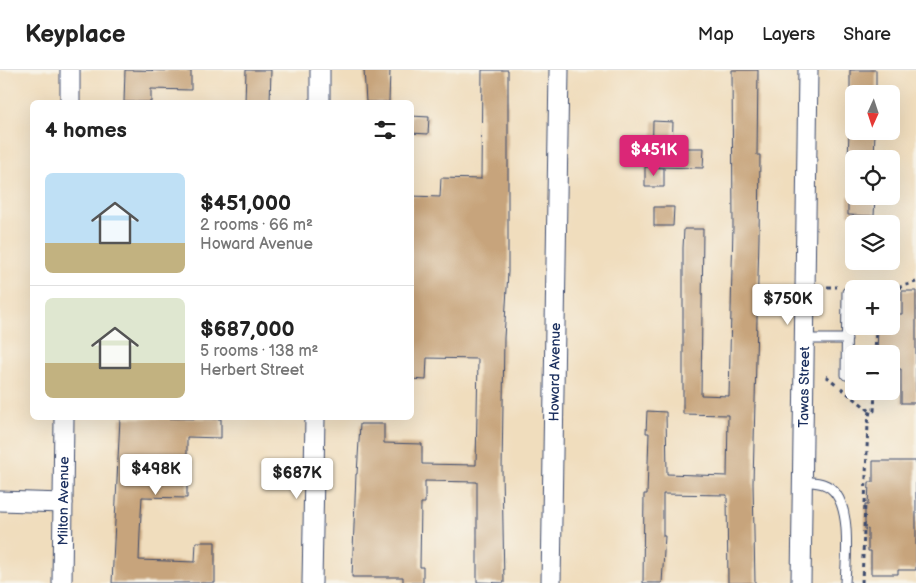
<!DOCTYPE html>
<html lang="en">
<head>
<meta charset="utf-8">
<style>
  :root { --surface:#fff; --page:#f6f6f6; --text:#222; --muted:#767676; --line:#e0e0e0; --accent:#db2777 }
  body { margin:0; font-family:"Balsamiq Sans",sans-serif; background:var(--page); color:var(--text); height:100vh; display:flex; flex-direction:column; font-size:19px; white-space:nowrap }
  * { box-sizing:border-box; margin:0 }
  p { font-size:16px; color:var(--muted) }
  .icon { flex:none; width:28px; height:28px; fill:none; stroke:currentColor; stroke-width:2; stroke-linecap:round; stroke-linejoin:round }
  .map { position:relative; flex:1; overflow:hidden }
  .panel { position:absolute; left:30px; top:30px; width:384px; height:320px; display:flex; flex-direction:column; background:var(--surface); border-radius:8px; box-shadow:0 5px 20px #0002 }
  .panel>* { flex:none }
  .needle { width:32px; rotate:183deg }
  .fabs { position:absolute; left:845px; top:15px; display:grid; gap:10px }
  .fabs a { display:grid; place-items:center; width:55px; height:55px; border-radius:8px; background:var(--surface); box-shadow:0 5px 20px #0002; font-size:25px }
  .price { position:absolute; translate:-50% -42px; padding:0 11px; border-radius:5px; background:#fff; color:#222; font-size:16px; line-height:32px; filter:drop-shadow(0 1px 2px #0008) }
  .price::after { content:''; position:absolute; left:50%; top:30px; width:15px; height:11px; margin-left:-8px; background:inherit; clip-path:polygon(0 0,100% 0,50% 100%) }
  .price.selected { background:var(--accent); color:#fff }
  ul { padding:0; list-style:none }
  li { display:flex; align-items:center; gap:15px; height:125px; padding:0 15px }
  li+li { border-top:1px solid var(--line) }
  li span { display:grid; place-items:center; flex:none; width:140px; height:100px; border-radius:8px; color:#555 }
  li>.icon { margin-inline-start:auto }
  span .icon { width:60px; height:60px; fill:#fffc; stroke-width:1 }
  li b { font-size:21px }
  h2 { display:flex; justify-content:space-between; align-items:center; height:60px; padding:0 15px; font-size:21px }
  header { display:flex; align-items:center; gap:30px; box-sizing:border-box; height:70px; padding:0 25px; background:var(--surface); border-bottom:1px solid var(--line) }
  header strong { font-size:24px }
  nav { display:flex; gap:28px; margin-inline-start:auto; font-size:18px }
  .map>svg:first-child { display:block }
</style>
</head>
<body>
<header>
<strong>Keyplace</strong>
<nav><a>Map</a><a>Layers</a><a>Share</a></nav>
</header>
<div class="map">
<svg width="916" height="513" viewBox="0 0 916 513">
  <rect width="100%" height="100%" fill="#f7f3e8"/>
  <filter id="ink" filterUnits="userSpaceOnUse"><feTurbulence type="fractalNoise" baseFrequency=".02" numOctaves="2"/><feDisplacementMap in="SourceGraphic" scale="10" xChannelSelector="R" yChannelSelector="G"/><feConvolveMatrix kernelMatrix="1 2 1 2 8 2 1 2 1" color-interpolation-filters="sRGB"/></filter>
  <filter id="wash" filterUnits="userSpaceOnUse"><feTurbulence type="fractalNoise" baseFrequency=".0096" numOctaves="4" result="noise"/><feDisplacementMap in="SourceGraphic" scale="20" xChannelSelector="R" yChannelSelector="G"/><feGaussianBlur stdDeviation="1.12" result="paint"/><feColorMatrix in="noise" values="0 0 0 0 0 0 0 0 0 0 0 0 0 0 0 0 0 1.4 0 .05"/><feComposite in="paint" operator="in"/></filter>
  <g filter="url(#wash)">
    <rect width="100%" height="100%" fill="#f0ddbd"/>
    <g id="blocks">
      <g fill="#c7a47b">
        <path d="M125 0 191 1V20L151 19V32H124Z"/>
        <path d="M246 0H271L270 32H245Z"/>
        <path d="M364 0H390L389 32H366Z"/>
        <path d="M482 0H508V202L504 268 502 400 504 513 477 512V412L425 411V433H421L420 497H423V513H403V507H352L356 404H357L360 354H384V373L422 374V394L476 395 478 289 427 288 426 310 411 309V143L412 126 440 127 441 108 481 109Z"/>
        <path d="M732 0H758L757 85H760L759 167 753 413 755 513H728L727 425 663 424V466H665L662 513H643L644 424H647L649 363H646L647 341 666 342 667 404 727 406 728 345 683 344V178L684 159H703L701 325 729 326 733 156Z"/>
        <rect x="850" y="0" width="26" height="23"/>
        <path d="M411 46 429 47 428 64 411 63Z"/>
        <path d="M653 51 673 52 672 78H704L703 98 652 97Z"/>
        <path d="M849 61H875L874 89H848Z"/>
        <path d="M645 97 664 98V117H645Z"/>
        <path d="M848 126H875L874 146 848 145Z"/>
        <path d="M654 137H674L673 156H654Z"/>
        <path d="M902 221H916V333H901V299H891V284H877L878 256H891V244H902Z"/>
        <path d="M120 348 221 349V368L187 367V428L142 427 140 462 139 490 195 492 196 472H215V513H112Z"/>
        <path d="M873 391H916V500H898V504H871V481H868V459L865 460V435H868L869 412H873Z"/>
      </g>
    </g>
  </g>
  <g filter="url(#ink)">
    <use href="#blocks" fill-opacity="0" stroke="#3b496c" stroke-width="1"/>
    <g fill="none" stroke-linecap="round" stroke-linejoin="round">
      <g stroke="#3b496c" stroke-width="11">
        <g id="service">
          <path d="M805 269H847"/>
          <path d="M846 305 847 222"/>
          <path d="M803 411C809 412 817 412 823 414 854 424 846 488 845 513"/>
        </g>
      </g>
      <g stroke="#3b496c" stroke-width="21">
        <g id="minor">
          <path d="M70 32V0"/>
          <path d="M320 32V0"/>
          <path d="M0 431 63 433"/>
          <path id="s1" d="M62 513 64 348"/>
          <path d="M312 513 315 348"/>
          <path id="s2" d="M551 513 559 0"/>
          <path id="s3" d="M801 513 808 0"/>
        </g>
      </g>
      <g stroke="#3b496c" stroke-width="3" stroke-dasharray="4 4" stroke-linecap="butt">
        <path d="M827 217H837"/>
        <path d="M858 218H897L916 212"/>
        <path d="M875 284 876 256"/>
        <path d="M826 306 836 314"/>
        <path d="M841 318 870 341"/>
        <path d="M862 513 868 353 870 341H874L875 321"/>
      </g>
      <use href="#service" stroke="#fff" stroke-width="9"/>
      <use href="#minor" stroke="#fff" stroke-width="19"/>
    </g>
  </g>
  <g text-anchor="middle" stroke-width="4.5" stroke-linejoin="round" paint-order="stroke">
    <g font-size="14" fill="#1b2f5e" stroke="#f7f3e8">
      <text dy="5" stroke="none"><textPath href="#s2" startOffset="211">Howard Avenue</textPath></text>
      <text dy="5" stroke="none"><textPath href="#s3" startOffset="196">Tawas Street</textPath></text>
      <text dy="5" stroke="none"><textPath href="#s1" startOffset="82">Milton Avenue</textPath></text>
    </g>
  </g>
</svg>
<div class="fabs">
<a><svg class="needle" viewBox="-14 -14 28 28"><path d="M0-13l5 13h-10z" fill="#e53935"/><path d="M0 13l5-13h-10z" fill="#767676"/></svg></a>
<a><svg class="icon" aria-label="locate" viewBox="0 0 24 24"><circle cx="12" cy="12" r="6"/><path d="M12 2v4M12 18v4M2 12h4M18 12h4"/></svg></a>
<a><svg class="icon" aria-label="layers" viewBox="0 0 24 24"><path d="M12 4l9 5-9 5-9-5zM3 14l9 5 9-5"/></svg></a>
<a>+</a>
<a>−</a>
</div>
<b class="price selected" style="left:654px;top:107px">$451K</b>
<b class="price" style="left:788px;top:256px">$750K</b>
<b class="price" style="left:156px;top:426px">$498K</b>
<b class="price" style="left:297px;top:430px">$687K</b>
<section class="panel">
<h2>4 homes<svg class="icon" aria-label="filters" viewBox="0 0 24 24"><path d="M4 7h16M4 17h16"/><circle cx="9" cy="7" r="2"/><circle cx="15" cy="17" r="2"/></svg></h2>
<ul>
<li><span style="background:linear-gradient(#bfe0f5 70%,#c2b280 0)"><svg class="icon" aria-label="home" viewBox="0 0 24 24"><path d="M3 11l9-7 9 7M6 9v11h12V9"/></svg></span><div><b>$451,000</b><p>2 rooms · 66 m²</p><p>Howard Avenue</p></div></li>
<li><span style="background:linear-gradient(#dfe7d0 65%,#c2b280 0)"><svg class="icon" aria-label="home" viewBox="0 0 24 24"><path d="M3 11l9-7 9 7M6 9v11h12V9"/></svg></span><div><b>$687,000</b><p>5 rooms · 138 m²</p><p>Herbert Street</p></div></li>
</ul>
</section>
</div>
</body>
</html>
